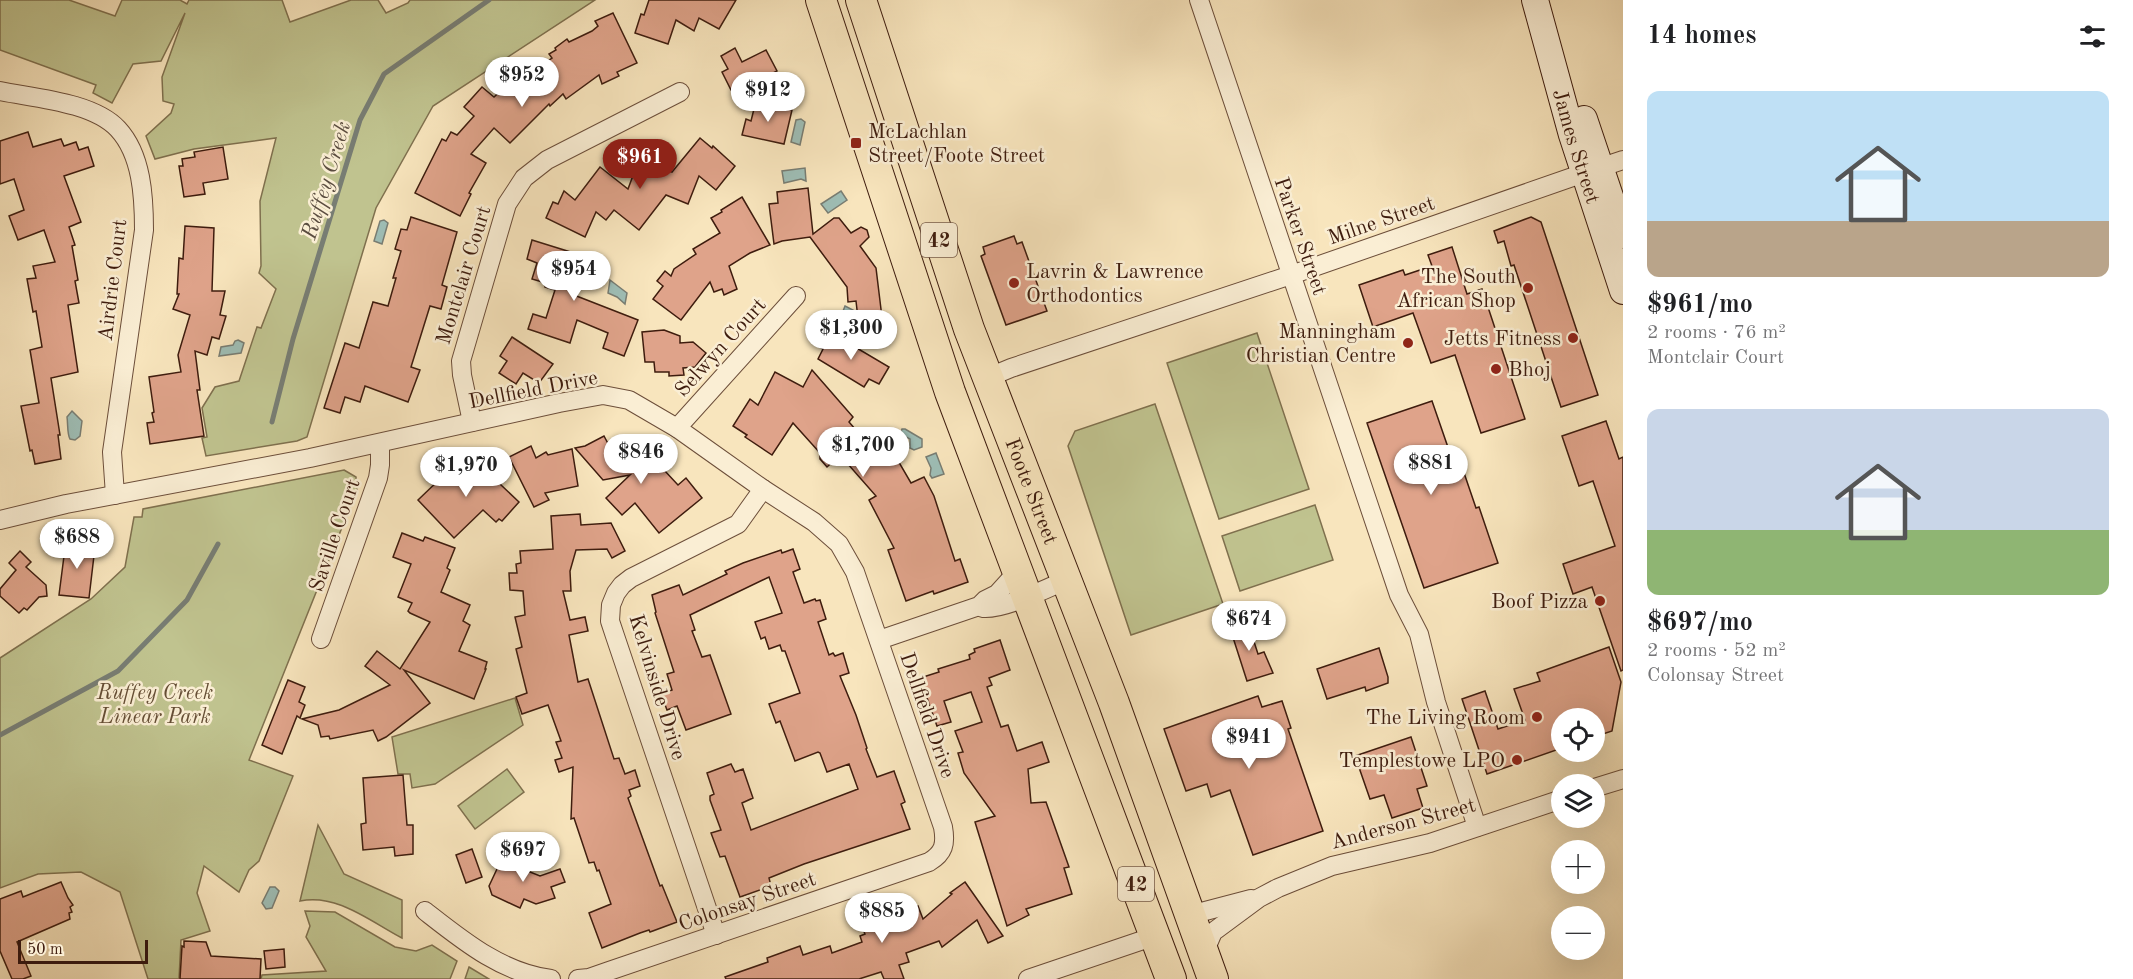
<!DOCTYPE html>
<html lang="en">
<head>
<meta charset="utf-8">
<style>
  :root { --surface:#fff; --page:#f2f2f2; --text:#202124; --muted:#757577; --accent:#8f2418 }
  body { margin:0; font-family:"Old Standard TT",serif; background:var(--page); color:var(--text); height:100vh; display:flex; flex-direction:column; font-size:22px; white-space:nowrap }
  * { box-sizing:border-box; margin:0 }
  p { font-size:20px; color:var(--muted) }
  .icon { flex:none; width:33px; height:33px; fill:none; stroke:currentColor; stroke-width:2; stroke-linecap:round; stroke-linejoin:round }
  .map { position:relative; flex:1; overflow:hidden }
  .sheet { display:flex; flex-direction:column; background:var(--surface); width:510px }
  .sheet>* { flex:none }
  .fabs { position:absolute; left:1551px; top:708px; display:grid; gap:12px }
  .fabs a { display:grid; place-items:center; width:54px; height:54px; border-radius:50%; background:var(--surface); box-shadow:0 6px 24px #0002; font-size:30px }
  .scale { position:absolute; left:18px; bottom:15px; width:130px; box-sizing:border-box; padding-left:6px; border:3px solid #3e1c0e; border-top:0; font-size:16px; line-height:21px; white-space:nowrap; color:#3e1c0e; -webkit-text-stroke:4px #faeed4; paint-order:stroke }
  .price { position:absolute; translate:-50% -51px; padding:0 14px; border-radius:21px; background:#fff; color:#222; font-size:20px; line-height:39px; filter:drop-shadow(0 2px 3px #0008) }
  .price::after { content:''; position:absolute; left:50%; top:36px; width:18px; height:14px; margin-left:-9px; background:inherit; clip-path:polygon(0 0,100% 0,50% 100%) }
  .price.on { background:var(--accent); color:#fff }
  ul { padding:0; list-style:none }
  li { display:grid; align-content:center; gap:12px; height:318px; padding:0 24px }
  li span { display:grid; place-items:center; height:186px; border-radius:12px; color:#555 }
  li>.icon { margin-inline-start:auto }
  span .icon { width:108px; height:108px; fill:#fffc; stroke-width:1 }
  li b { font-size:26px }
  h2 { display:flex; justify-content:space-between; align-items:center; height:72px; padding:0 24px; font-size:26px }
  main { display:flex; flex:1; min-height:0 }
  .map>svg:first-child { display:block }
</style>
</head>
<body>
<main>
<div class="map">
<svg width="1623" height="979" viewBox="0 0 1623 979">
  <rect width="100%" height="100%" fill="#f8e5bd"/>
  <filter id="stains"><feTurbulence type="fractalNoise" baseFrequency=".00333" numOctaves="4"/><feColorMatrix values="0 0 0 0 .2 0 0 0 0 .09 0 0 0 0 .02 0 0 0 .5 -.17"/></filter>
  <radialGradient id="worn" r=".72"><stop offset=".6" stop-color="#630" stop-opacity="0"/><stop offset="1" stop-color="#630" stop-opacity=".3"/></radialGradient>
  <g fill="#c0c38f" stroke="#7f704e" stroke-width="1.5">
    <path d="M0 0H69L115 16 122 0H180L187 4 189 0H282L290 22 351 0H378L386 13 408 3 410 0H595L433 106 376 208 307 437 297 441 206 456 202 438 207 437 202 408 215 387 239 381 257 327 261 328 276 289 259 273 261 266 260 201 276 138 194 149 155 159 146 136 171 113 174 104 163 101 162 77 185 13 161 61 133 64 112 103 93 93 96 85 0 50Z"/>
    <path d="M1257 333 1309 489 1219 519 1167 363Z"/>
    <path d="M1155 404 1223 604 1131 635 1068 446 1075 431Z"/>
    <path d="M344 470 356 477 357 490 249 760 293 776 259 861 249 870 239 892 204 866 197 893 210 931 181 940 179 979H148L120 892 81 872 38 874 0 888V658L91 599 125 567 134 517H142L143 509Z"/>
    <path d="M1315 505 1333 560 1240 591 1222 536Z"/>
    <path d="M515 698 523 725 435 784 412 788 410 774H398L392 737Z"/>
    <path d="M507 769 524 792 475 829 458 806Z"/>
    <path d="M318 825 344 874 402 900V938C371 922 337 893 300 901Z"/>
    <path d="M305 911 335 912 395 947 416 951 432 945 457 961 450 979H261L262 975 326 971 306 937 310 926Z"/>
    <path d="M469 967 489 979H465Z"/>
  </g>
  <g fill="#9ebeb6" stroke="#787d73" stroke-width="1.5">
    <path d="M801 119 805 122 800 145 791 142 796 120Z"/>
    <path d="M805 168 806 181 801 179 784 183 782 171Z"/>
    <path d="M841 191 847 200 828 213 821 204Z"/>
    <path d="M384 220 388 223 382 244 374 241 380 221Z"/>
    <path d="M610 280 627 293 625 304 617 297 608 293Z"/>
    <path d="M845 306 853 310 846 327 838 324Z"/>
    <path d="M238 340 244 343 241 353 219 356 221 347 233 345 235 341Z"/>
    <path d="M72 411 82 421 80 436 75 440 70 439C67 434 68 423 67 417Z"/>
    <path d="M905 429 922 439V447L914 450 910 448V439L902 435 901 432 902 429Z"/>
    <path d="M936 453 944 474 932 478 930 475 931 468 926 457Z"/>
    <path d="M270 887H275L279 891 272 908 266 909 262 903Z"/>
  </g>
  <g fill="none" stroke-linecap="round" stroke-linejoin="round">
    <g stroke="#787d73" stroke-width="5">
      <path d="M272 422 293 339 360 120 384 74 489 0"/>
      <path d="M0 735 118 671 187 600 218 544"/>
    </g>
  </g>
  <g fill="#dfa38a" stroke="#3e1c0e" stroke-width="1.5">
    <path d="M649 0H736L719 29 699 18 694 31 676 20 668 44 635 33 641 14 644 15Z"/>
    <path d="M613 13 637 63 617 72 619 76 602 84 599 75 566 99 563 94 550 106 549 104 510 143 494 128 471 154 486 163 469 193 471 194 460 216 415 193 442 139 446 141 451 132 457 135 474 116 464 107 482 87 494 97 523 70 528 75 552 58 549 54 556 50 555 48 567 39 569 42 592 31 598 26 595 21Z"/>
    <path d="M735 48 742 62 766 50 777 71 733 94 722 72 728 69 721 56Z"/>
    <path d="M756 101 792 110 784 144 742 135 746 119 751 121Z"/>
    <path d="M28 132 33 147 61 139 64 146 76 142 79 150 88 147 94 166 64 176 81 222 69 227 75 245 72 246 78 280 75 281 79 303 68 305 78 372 51 378 60 435H58L61 459 35 464 32 450 30 451 21 406 39 403 30 350 42 347 36 311 33 312 27 279 36 278 33 266 55 262 44 230 18 240 9 216 24 210 14 179 0 184V141Z"/>
    <path d="M700 138 712 148 713 146 735 166 716 190 699 176 688 204 666 195 639 230 614 210 606 220 596 212 585 237 546 218 553 202 558 204 564 191 575 200 600 167 628 189 638 162 661 171 662 168 672 172Z"/>
    <path d="M223 147 228 179 203 183 205 194 184 197 179 166H183L182 159 195 157 194 152Z"/>
    <path d="M808 188 813 234 834 218H839L851 233 861 227 867 230 869 237 860 246 876 268 884 334 860 336 856 301 848 302 847 287 810 237 782 241 774 244 769 204 778 203 777 192Z"/>
    <path d="M742 197 770 245 750 253 729 266 737 289 724 295 722 289 714 292 710 282 681 320 653 299 663 286 657 281 665 271 671 276 674 269 696 254 693 249 720 233 711 218 722 212 721 210Z"/>
    <path d="M411 217 457 232 442 285 447 287 441 309 430 306 411 367 420 370 408 402 365 386 360 402 345 397 340 413 324 408 345 343 359 348 373 302 388 306 396 278H393L401 251 395 249 401 229 407 230Z"/>
    <path d="M1531 217 1541 222 1598 395 1561 407 1514 265 1511 266 1504 241 1498 243 1494 231Z"/>
    <path d="M185 226 214 228 212 291H225L220 315 226 316 219 339 212 337 207 355 195 351 200 390H197L204 436 150 444 147 423 154 422 152 413 154 412 149 377 181 372 178 355 190 315 173 309 179 294H177L179 258 183 259Z"/>
    <path d="M1014 236 1017 244 1022 242 1047 311 1006 325 981 256 985 254 983 247Z"/>
    <path d="M532 240 577 254 570 268 582 272 574 295 638 320 624 356 603 348 608 333 577 320 570 343 528 329 533 314 546 318 555 290 545 287 546 283 532 279 537 263 527 259Z"/>
    <path d="M1452 247 1467 294 1482 289 1525 419 1481 433 1455 355 1431 363 1413 313 1373 327 1359 285 1403 270 1405 275 1432 266 1428 255Z"/>
    <path d="M664 330 680 336V343L693 342 706 353 695 367 683 368 684 375 669 376V372H655L654 362H645L642 332Z"/>
    <path d="M828 331 889 367 879 384 869 379 864 387 818 359 823 349 819 347Z"/>
    <path d="M512 337 553 364 539 383 523 373 516 384 499 373 507 361 500 356Z"/>
    <path d="M812 370 853 417 849 422 868 444 878 436 886 446 892 441 903 454 897 459 911 483 924 477 934 496 955 561 960 559 968 582 934 594 933 591 906 601 888 550 894 548 869 500 876 496 840 455 827 467 820 459V453L793 423 772 455 745 437 747 435 733 426 750 399 758 405 775 372 803 387Z"/>
    <path d="M1432 401 1451 456 1462 467 1476 508 1479 507 1498 563 1424 588 1367 423Z"/>
    <path d="M1606 421 1619 459 1623 457V670L1621 671 1592 587 1573 594 1563 564 1615 546 1593 481 1579 486 1562 436Z"/>
    <path d="M604 436 619 464 637 448 648 459 651 456 678 485 686 478 702 498 659 533 635 503 622 515 606 498 630 475 603 480 575 448 585 446Z"/>
    <path d="M531 446 536 458 546 452 548 455 572 449 578 486 545 493 549 500 534 507 509 457Z"/>
    <path d="M448 463 457 471 463 466 471 474 477 468 479 470 482 467 519 502 502 521 499 519 496 522 483 510 454 538 418 500 443 476 436 470Z"/>
    <path d="M580 514 581 525 611 523 625 551 612 558 607 549 576 550 570 571 571 591H563L570 620 585 617 588 631 569 635 578 682 588 679 614 759 619 758 625 774 635 770 640 786 629 790 631 796 628 798 660 886 662 885 677 922 650 932 649 930 640 933 602 948 589 913 611 904 599 870 597 871 594 862 589 863 574 818 571 819 573 767 559 772 555 760 562 758 556 742 561 741 548 705 522 714 516 697 527 693 516 649 522 647 515 617 525 615 523 591 510 590 509 573H517L516 564 521 563 520 551 553 549 551 516Z"/>
    <path d="M402 533 423 541 425 537 455 548 447 568 450 570 441 592 470 605 463 621 470 625 459 651 487 662 485 669H486L474 699 404 670 430 703 386 737 378 741 373 730 330 739 329 736 321 737 318 725 302 719 339 710 390 685 365 666 377 651 400 669 430 622 410 613 408 611 412 603 398 597 411 564 393 557Z"/>
    <path d="M63 542 95 547 89 598 59 595 64 556 62 555Z"/>
    <path d="M793 549 800 569 793 572 804 603 815 599 816 601 820 600 826 619 818 622 829 655 833 653 835 656 843 653 849 673 840 676 856 715 867 748 866 749 877 777 894 771 905 802 901 804 910 829 804 864 769 878 771 886 740 897 725 856 720 857 711 833 721 830 710 800V796L714 794 707 773 731 764 735 772 743 769 753 798 742 803 751 830 858 789 849 764 827 772 820 753 818 752 795 761 780 721 776 723 769 704 800 693 785 651H782L780 645 769 649 765 637 761 639 755 622 782 613 769 577 690 615 695 630 692 631 702 657 710 655 731 714 686 730 677 706 667 710 661 694 672 690 667 674 674 672 655 613 656 612 652 595 679 585 683 595 727 574 725 571 743 563 781 550 782 553Z"/>
    <path d="M20 551 31 562 26 567 46 585 47 596 39 597 27 610 24 608 19 613 0 596V589L16 570 9 563Z"/>
    <path d="M1247 620 1258 654 1264 652 1273 673 1247 681 1229 625Z"/>
    <path d="M1000 640 1010 670 989 678 992 685 987 687 1001 727 1008 725 1017 751 1042 742 1049 762 1028 769 1031 803 1046 802 1069 867 1064 868 1072 894 1026 909 1029 915 1007 926 975 822 995 816 964 773 958 753 963 752 955 731 982 722 971 692 944 701 951 722 937 726 920 678 939 672 938 669 970 659 969 655 975 652 974 649Z"/>
    <path d="M1609 647 1621 682 1612 731 1594 737V718H1562V748L1487 774 1462 699 1485 691 1498 729 1525 720 1514 689 1540 681 1537 673Z"/>
    <path d="M1379 648 1388 677V683L1366 691 1365 687 1327 699 1317 669Z"/>
    <path d="M288 680 305 687 299 702 305 705 300 718 297 716 282 754 262 745Z"/>
    <path d="M1258 696 1262 707 1282 701 1291 728 1288 729 1323 831 1253 855 1230 790 1211 797 1207 784 1186 791 1164 729Z"/>
    <path d="M1411 737 1427 786 1417 789 1423 808 1392 818 1384 795 1370 799 1355 756Z"/>
    <path d="M403 775 407 825H413V854L395 856 394 847 363 850 361 824 366 823 363 778Z"/>
    <path d="M472 849 482 877 466 883 456 855Z"/>
    <path d="M505 852 519 858 515 866 540 876 560 869 565 882 551 887 555 898 536 904 524 899 520 908 492 895 489 886Z"/>
    <path d="M61 882 68 898 73 905 70 907 72 912 69 913 70 919 17 942 31 976 23 979H12L0 951V899L21 891 23 897Z"/>
    <path d="M965 882 1003 936 988 943 977 920 942 947 939 941 906 953 909 962 899 965 904 979H884L881 972 859 979H726L725 977 768 962 767 958 800 946 803 955 830 946 832 953 862 942 860 936 865 934 863 929 901 916 900 913 918 906 923 919 952 894 950 893Z"/>
    <path d="M184 941 206 942 211 956 261 959 260 979H180L182 946 184 947Z"/>
    <path d="M284 949 285 967 266 969 264 951Z"/>
  </g>
  <g fill="none" stroke-linecap="round" stroke-linejoin="round">
    <g stroke="#6c4e3a" stroke-width="20">
      <g id="minor">
        <path d="M1199 0 1399 595 1419 634 1436 702 1477 827"/>
        <path d="M0 91C34 98 93 102 118 129 142 155 144 197 144 230L112 452 115 495"/>
        <path d="M1602 167 1623 160"/>
        <path d="M987 378 1011 368 1291 275 1584 173"/>
        <path d="M472 422 462 375 461 361 507 204 524 178 547 160 680 92"/>
        <path d="M677 428 796 296"/>
        <path d="M0 520 66 504 310 458 559 403 603 395 629 400 677 428 763 489 814 522 839 544 855 572 943 827C946 844 944 853 929 862L609 971 589 978 578 979"/>
        <path d="M983 608C1003 610 1046 589 1066 580"/>
        <path d="M321 639 378 478 380 465V444"/>
        <path d="M879 640 979 606 985 600 997 594 1017 572"/>
        <path d="M1594 788 1623 779"/>
        <path d="M425 911C462 940 502 973 551 979"/>
        <path d="M1190 915 1251 899"/>
        <path d="M716 935 615 636 610 621 611 605 616 593 622 585 631 578 738 524 763 489"/>
        <path d="M1204 953 1213 932 1259 898 1278 888 1332 866 1430 843 1562 799"/>
        <path d="M1028 979 1155 936"/>
      </g>
    </g>
    <g stroke="#3e1c0e" stroke-width="28">
      <g id="secondary">
        <path id="s1" d="M1535 0 1572 135 1623 291"/>
        <path d="M1584 119 1623 235"/>
      </g>
    </g>
    <g stroke="#3e1c0e" stroke-width="32">
      <g id="primary">
        <path d="M821 0 950 392 1171 979"/>
        <path id="s2" d="M861 0 969 329 1114 703 1213 979"/>
      </g>
    </g>
    <use href="#minor" stroke="#faeed4" stroke-width="18"/>
    <use href="#secondary" stroke="#faeed4" stroke-width="26"/>
    <use href="#primary" stroke="#f8e5bd" stroke-width="30"/>
  </g>
  <g fill="#8f2418" stroke="#faeed4" stroke-width="2">
    <rect x="850" y="137" width="12" height="12" rx="3"/>
    <circle cx="1014" cy="283" r="6"/>
    <circle cx="1528" cy="288" r="6"/>
    <circle cx="1573" cy="338" r="6"/>
    <circle cx="1408" cy="343" r="6"/>
    <circle cx="1496" cy="369" r="6"/>
    <circle cx="1600" cy="601" r="6"/>
    <circle cx="1537" cy="717" r="6"/>
    <circle cx="1517" cy="760" r="6"/>
  </g>
  <g text-anchor="middle" stroke-width="5" stroke-linejoin="round" paint-order="stroke">
    <g fill="#faeed4" stroke="#765b49" stroke-width="1.5">
      <rect x="921" y="223" width="36" height="34" rx="4.5"/>
      <rect x="1118" y="867" width="36" height="34" rx="4.5"/>
    </g>
    <g font-size="20" font-weight="bold" fill="#3e1c0e">
      <text x="939" y="247">42</text>
      <text x="1136" y="891">42</text>
    </g>
    <g font-size="21" fill="#3e1c0e" stroke="#faeed4" text-anchor="end">
      <text x="868" y="138" text-anchor="start">McLachlan<tspan x="868" dy="24">Street/Foote Street</tspan></text>
      <text x="1026" y="278" text-anchor="start">Lavrin &amp; Lawrence<tspan x="1026" dy="24">Orthodontics</tspan></text>
      <text x="1516" y="283">The South<tspan x="1516" dy="24">African Shop</tspan></text>
      <text x="1396" y="338">Manningham<tspan x="1396" dy="24">Christian Centre</tspan></text>
      <text x="1561" y="345">Jetts Fitness</text>
      <text x="1508" y="376" text-anchor="start">Bhoj</text>
      <text x="1588" y="608">Boof Pizza</text>
      <text x="1525" y="724">The Living Room</text>
      <text x="1505" y="767">Templestowe LPO</text>
    </g>
    <g font-size="21" fill="#3e1c0e" stroke="#faeed4">
      <text dy="7" stroke="none"><textPath href="#s1" startOffset="152">James Street</textPath></text>
      <text transform="translate(1381 220) rotate(-19)" y="7">Milne Street</text>
      <text transform="translate(1301 236) rotate(71)" y="7">Parker Street</text>
      <text transform="translate(463 275) rotate(-73)" y="7">Montclair Court</text>
      <text transform="translate(112 280) rotate(-83)" y="7">Airdrie Court</text>
      <text transform="translate(720 347) rotate(-48)" y="7">Selwyn Court</text>
      <text transform="translate(533 389) rotate(-11)" y="7">Dellfield Drive</text>
      <text dy="7" stroke="none"><textPath href="#s2" startOffset="520">Foote Street</textPath></text>
      <text transform="translate(334 535) rotate(-71)" y="7">Saville Court</text>
      <text transform="translate(658 687) rotate(73)" y="7">Kelvinside Drive</text>
      <text transform="translate(928 715) rotate(71)" y="7">Dellfield Drive</text>
      <text transform="translate(1403 823) rotate(-15)" y="7">Anderson Street</text>
      <text transform="translate(747 901) rotate(-19)" y="7">Colonsay Street</text>
    </g>
    <g font-size="21" font-style="italic" fill="#654e35" stroke="#faeed4">
      <text x="155" y="699">Ruffey Creek<tspan x="155" dy="24">Linear Park</tspan></text>
    </g>
    <g font-size="22" font-style="italic" fill="#5b4d40" stroke="#faeed4">
      <text transform="translate(325 180) rotate(-73)" y="8">Ruffey Creek</text>
    </g>
  </g>
  <rect width="100%" height="100%" filter="url(#stains)"/>
  <rect width="100%" height="100%" fill="url(#worn)"/>
</svg>
<div class="fabs">
<a><svg class="icon" aria-label="locate" viewBox="0 0 24 24"><circle cx="12" cy="12" r="6"/><path d="M12 2v4M12 18v4M2 12h4M18 12h4"/></svg></a>
<a><svg class="icon" aria-label="layers" viewBox="0 0 24 24"><path d="M12 4l9 5-9 5-9-5zM3 14l9 5 9-5"/></svg></a>
<a>+</a>
<a>−</a>
</div>
<div class="scale">50 m</div>
<b class="price" style="left:522px;top:108px">$952</b>
<b class="price" style="left:768px;top:123px">$912</b>
<b class="price on" style="left:640px;top:190px">$961</b>
<b class="price" style="left:574px;top:302px">$954</b>
<b class="price" style="left:851px;top:361px">$1,300</b>
<b class="price" style="left:863px;top:478px">$1,700</b>
<b class="price" style="left:641px;top:485px">$846</b>
<b class="price" style="left:1431px;top:496px">$881</b>
<b class="price" style="left:466px;top:498px">$1,970</b>
<b class="price" style="left:77px;top:570px">$688</b>
<b class="price" style="left:1249px;top:652px">$674</b>
<b class="price" style="left:1249px;top:770px">$941</b>
<b class="price" style="left:523px;top:883px">$697</b>
<b class="price" style="left:882px;top:944px">$885</b>
</div>
<section class="sheet">
<h2>14 homes<svg class="icon" aria-label="filters" viewBox="0 0 24 24"><path d="M4 7h16M4 17h16"/><circle cx="9" cy="7" r="2"/><circle cx="15" cy="17" r="2"/></svg></h2>
<ul>
<li><span style="background:linear-gradient(#bfe0f5 70%,#b9a48a 0)"><svg class="icon" aria-label="home" viewBox="0 0 24 24"><path d="M3 11l9-7 9 7M6 9v11h12V9"/></svg></span><div><b>$961/mo</b><p>2 rooms · 76 m²</p><p>Montclair Court</p></div></li>
<li><span style="background:linear-gradient(#c9d6e8 65%,#8fb573 0)"><svg class="icon" aria-label="home" viewBox="0 0 24 24"><path d="M3 11l9-7 9 7M6 9v11h12V9"/></svg></span><div><b>$697/mo</b><p>2 rooms · 52 m²</p><p>Colonsay Street</p></div></li>
</ul>
</section>
</main>
</body>
</html>
